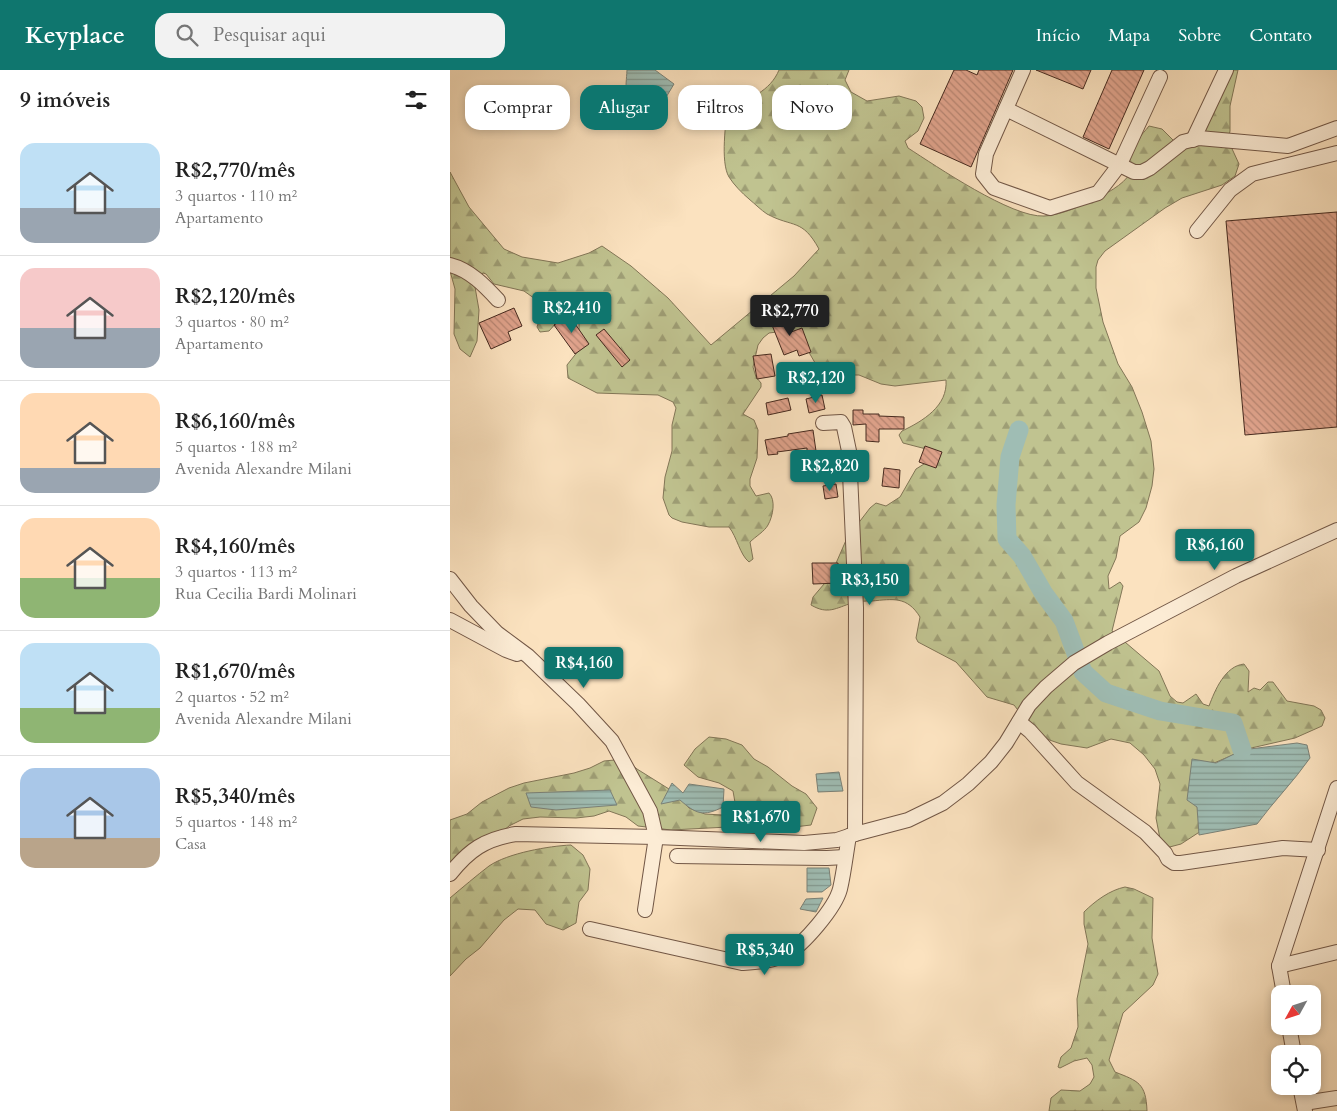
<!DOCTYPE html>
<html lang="pt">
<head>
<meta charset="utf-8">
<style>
  :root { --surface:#fff; --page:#f2f2f2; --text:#222; --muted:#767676; --line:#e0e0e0; --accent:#0f766e }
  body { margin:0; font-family:Cardo,serif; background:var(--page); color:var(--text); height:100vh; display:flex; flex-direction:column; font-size:19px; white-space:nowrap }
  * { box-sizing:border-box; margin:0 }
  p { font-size:16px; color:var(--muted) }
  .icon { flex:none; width:28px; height:28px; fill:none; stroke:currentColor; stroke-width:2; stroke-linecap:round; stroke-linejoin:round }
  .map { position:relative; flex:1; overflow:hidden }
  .panel { display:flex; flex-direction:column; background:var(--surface); width:450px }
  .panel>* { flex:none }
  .hud { position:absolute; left:15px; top:15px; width:475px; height:45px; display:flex; gap:10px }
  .needle { width:32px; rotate:230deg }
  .buttons { position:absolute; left:821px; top:915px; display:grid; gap:10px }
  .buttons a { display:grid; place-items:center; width:50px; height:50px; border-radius:10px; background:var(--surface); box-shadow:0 2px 8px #0003; font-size:25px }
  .price { position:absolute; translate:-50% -42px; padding:0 11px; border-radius:5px; background:var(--accent); color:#fff; font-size:16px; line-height:32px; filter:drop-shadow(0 1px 2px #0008) }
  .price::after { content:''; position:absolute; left:50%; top:30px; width:15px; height:11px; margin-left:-8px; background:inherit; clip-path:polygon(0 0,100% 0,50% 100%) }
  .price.selected { background:#222; color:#fff }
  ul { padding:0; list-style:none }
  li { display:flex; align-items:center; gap:15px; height:125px; padding:0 20px }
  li+li { border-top:1px solid var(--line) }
  li span { display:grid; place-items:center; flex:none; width:140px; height:100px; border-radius:15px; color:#555 }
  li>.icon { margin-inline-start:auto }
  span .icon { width:60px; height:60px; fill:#fffc; stroke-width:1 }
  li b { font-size:21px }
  h2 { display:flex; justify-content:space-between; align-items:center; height:60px; padding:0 20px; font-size:21px }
  .tag { padding:0 18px; border-radius:15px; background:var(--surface); box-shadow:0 2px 8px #0003; font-size:18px; line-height:45px }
  .tag.selected { background:var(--accent); color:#fff }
  header { display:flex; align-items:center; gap:30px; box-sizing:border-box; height:70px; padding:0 25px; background:var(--accent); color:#fff }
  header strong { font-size:24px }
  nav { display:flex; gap:28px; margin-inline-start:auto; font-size:18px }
  .search { width:350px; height:45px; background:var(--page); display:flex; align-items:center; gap:12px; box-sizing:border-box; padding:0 18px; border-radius:15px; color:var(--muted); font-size:19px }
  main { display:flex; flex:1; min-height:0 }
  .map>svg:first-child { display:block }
</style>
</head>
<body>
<header>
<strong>Keyplace</strong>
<div class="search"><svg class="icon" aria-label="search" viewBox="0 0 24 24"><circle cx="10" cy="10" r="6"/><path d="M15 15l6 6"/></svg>Pesquisar aqui</div>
<nav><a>Início</a><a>Mapa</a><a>Sobre</a><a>Contato</a></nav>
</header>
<main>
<section class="panel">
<h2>9 imóveis<svg class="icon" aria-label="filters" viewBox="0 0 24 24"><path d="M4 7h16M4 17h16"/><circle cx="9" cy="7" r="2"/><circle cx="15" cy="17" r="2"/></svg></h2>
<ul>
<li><span style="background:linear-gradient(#bfe0f5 65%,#9aa5b1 0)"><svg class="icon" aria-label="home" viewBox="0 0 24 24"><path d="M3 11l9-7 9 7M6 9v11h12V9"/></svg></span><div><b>R$2,770/mês</b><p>3 quartos · 110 m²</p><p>Apartamento</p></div></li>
<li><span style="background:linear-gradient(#f6c9c9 60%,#9aa5b1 0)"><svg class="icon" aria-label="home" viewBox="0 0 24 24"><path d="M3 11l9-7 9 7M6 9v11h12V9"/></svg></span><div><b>R$2,120/mês</b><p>3 quartos · 80 m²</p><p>Apartamento</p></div></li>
<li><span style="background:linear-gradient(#ffd9b3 75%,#9aa5b1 0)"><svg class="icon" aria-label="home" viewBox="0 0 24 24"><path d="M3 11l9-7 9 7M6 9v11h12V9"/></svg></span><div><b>R$6,160/mês</b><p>5 quartos · 188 m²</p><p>Avenida Alexandre Milani</p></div></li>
<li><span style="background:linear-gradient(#ffd9b3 60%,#8fb573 0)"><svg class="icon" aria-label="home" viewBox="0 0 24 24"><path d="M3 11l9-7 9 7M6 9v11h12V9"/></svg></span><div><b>R$4,160/mês</b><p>3 quartos · 113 m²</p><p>Rua Cecilia Bardi Molinari</p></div></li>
<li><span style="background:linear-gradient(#bfe0f5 65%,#8fb573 0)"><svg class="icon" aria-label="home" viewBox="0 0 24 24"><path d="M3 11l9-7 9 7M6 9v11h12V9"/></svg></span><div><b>R$1,670/mês</b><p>2 quartos · 52 m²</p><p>Avenida Alexandre Milani</p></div></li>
<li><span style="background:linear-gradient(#a9c7e8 70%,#b9a48a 0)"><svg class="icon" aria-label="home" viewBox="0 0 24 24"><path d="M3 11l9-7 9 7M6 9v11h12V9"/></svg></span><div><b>R$5,340/mês</b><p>5 quartos · 148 m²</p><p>Casa</p></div></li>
</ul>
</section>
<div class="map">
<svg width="887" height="1041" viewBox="0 0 887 1041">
  <defs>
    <pattern id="forest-firs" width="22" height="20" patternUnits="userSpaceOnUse" patternTransform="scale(1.25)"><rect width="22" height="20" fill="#c0c390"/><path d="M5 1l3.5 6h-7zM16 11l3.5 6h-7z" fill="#9e9e75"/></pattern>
    <pattern id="water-rules" width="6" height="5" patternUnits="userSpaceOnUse" patternTransform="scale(1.25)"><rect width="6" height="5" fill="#9fbdb4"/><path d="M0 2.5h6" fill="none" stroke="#839a92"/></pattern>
    <pattern id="building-back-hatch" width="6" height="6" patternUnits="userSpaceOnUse" patternTransform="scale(1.25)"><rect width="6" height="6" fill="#e0a38c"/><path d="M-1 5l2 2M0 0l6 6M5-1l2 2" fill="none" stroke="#b78572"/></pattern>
  </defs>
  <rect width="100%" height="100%" fill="#fbe2bf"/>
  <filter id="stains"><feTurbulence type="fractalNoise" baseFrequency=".004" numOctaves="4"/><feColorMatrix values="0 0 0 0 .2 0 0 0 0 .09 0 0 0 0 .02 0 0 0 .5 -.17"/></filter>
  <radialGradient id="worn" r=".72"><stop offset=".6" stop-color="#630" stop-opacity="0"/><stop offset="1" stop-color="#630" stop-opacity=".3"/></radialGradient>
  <g fill="url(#forest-firs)" stroke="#827657">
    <path d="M329 0H399L395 10 401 22 417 31 449 26 466 31 472 37 474 48 468 61 455 71 458 78C486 96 562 148 594 146 610 145 626 138 641 131 655 124 673 116 681 102 675 77 684 75 699 56L712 59 724 71 737 68 780 0H788L780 36V61L778 70 789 94 785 106 772 115 732 128 715 138 655 181 648 190 646 197V218L653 252 668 294 682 317 692 342 701 371 704 399 702 416 696 438 689 452 670 466 666 488 658 506 659 519 670 512 673 516 662 561 709 601 720 626 727 632 733 633 746 624 753 634 759 636C765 620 775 596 794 594L799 601 798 622 804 618 810 620 818 612H823L837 631 864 636 871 640 875 648 872 656 845 668 797 679 757 696 747 736 752 756 751 761 731 774 712 779 706 748 710 714 705 699 694 685 680 673 661 669 637 678 611 674 588 666 564 635 537 627 506 592 468 572 466 568 470 547C457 526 443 529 422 531 415 531 408 531 402 533 386 538 378 545 361 535L363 527 380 507 397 468 420 438 426 433 436 436 450 427 466 399 482 389 480 380 453 373 449 365 452 361C473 351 498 336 496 310L445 316 431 314 409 305H378L368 298 357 279 327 262 319 263 313 268 308 275 303 297 306 307 311 313V317L293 344 304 350 308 360 307 388 300 409V416L306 426 319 423C326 430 323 446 318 455 315 461 305 467 300 472L303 489 299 492C290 485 287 467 279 457H259L232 452 222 448 219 445 213 428 215 407 222 381V355L226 338 223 332 208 325 147 323 118 308 117 295 132 276 129 262V250L122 242 115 243 99 261 90 262 87 257 92 241 88 231 74 221 44 214 36 204 33 203 27 208 25 217 29 240 27 271 20 287 10 279 4 264 5 219 0 201V102L19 137 54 179 72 187 108 193 139 183 152 176 181 196 218 228 261 275 344 206 369 179C352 148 343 158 317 144 311 140 305 134 299 129 292 123 284 115 279 107 270 92 276 51 278 34 298 32 321 20 329 0Z"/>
    <path d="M259 667 276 669 292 675 304 689 318 697 342 716 356 724 367 738 361 755 344 757 327 755 311 760 278 757 221 760 188 756 176 747 159 741 144 746 126 748 90 747 73 749 59 756 17 791 0 800V750L17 744 32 732 59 718 74 713 124 703 140 698 154 691 175 689 187 699 227 724 239 738 255 744 272 745 286 738 283 721 269 713 248 707 234 695 245 679Z"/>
    <path d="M121 775 133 785 140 799 138 820 129 832 126 853 113 860 96 854 85 840 68 839 54 850 30 878 16 889 0 906V828C13 817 26 806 39 796 58 783 99 776 121 775Z"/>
    <path d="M675 817 684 819 703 828 702 868 708 904 703 915 673 943 659 990 665 1002C688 1011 696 1013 697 1041H599L601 1028 611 1020 630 1021 640 1014 644 1007 642 995 637 988 624 991 610 998 608 997 611 987 621 978 628 957 627 929 638 874 634 854V842C645 831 660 820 675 817Z"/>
  </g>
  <g fill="url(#water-rules)" stroke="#7b8278">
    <path d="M177 0H205L224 14 215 29 186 40C173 25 176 19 177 0Z"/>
    <path d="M847 673 857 675 860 688C844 711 824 731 807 754L749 765 747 737 737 730 742 689 766 693 792 680Z"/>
    <path d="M389 702 393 721 368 722 366 704Z"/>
    <path d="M222 713 233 723 239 714 274 719 273 737C253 747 246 744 230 730L211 734Z"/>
    <path d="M160 720 167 735 106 740 81 737 76 723Z"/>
    <path d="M357 798H379L381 815 372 822H357Z"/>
    <path d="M373 828 366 842 350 839 356 829Z"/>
  </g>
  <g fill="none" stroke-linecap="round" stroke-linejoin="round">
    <path stroke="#9fbdb4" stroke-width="19" d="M569 360 560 387 556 435 557 469 572 486 594 524 614 551 633 602 656 623 710 641 783 653 792 680"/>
  </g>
  <g fill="url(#building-back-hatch)" stroke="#45291e">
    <path d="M504 0H516L527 5 529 0H563L521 97 470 74Z"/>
    <path d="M586 0H641L633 19Z"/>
    <path d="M662 0H694L659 79 633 67Z"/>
    <path d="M887 142V357L795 365 776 151Z"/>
    <path d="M64 238 72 256 58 262 61 270 41 279 29 253Z"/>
    <path d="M333 244 341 262 352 258 361 282 349 286 347 280 334 285 320 250Z"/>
    <path d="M119 245 139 274 125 284 104 255Z"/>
    <path d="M154 259 180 290 172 297 146 265Z"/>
    <path d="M321 284 325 306 307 309 303 286Z"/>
    <path d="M372 325 375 339 359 343 356 329Z"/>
    <path d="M338 328 341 340 318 345 316 333Z"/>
    <path d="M403 340H413V344H429V346L454 347V359H429V372L416 371V354L403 355Z"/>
    <path d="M363 360 366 381 357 382V378L327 382 328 384 318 385 315 370 338 366V364Z"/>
    <path d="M475 376 492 382 486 398 469 392Z"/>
    <path d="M434 398 450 400 449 418 432 416Z"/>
    <path d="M386 414 388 427 375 429 373 416Z"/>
    <path d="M362 493H388L389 513 363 514Z"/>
  </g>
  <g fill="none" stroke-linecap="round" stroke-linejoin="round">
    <g stroke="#725746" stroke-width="16">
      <g id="minor">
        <path d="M573 0 536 84 533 104 544 118 600 138 648 123 670 94 710 7"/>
        <path d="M556 39 684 102H692L700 98 733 72 749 68 838 76 887 58"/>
        <path d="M743 70 776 0"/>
        <path d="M747 161 780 120 802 104 887 83"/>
        <path d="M0 195C20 200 35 216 48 230"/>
        <path d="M373 353 391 352 394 357 399 381 406 538 405 764"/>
        <path d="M0 509 21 536 47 563 78 586 128 634 162 671 200 741 206 767 195 840"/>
        <path d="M0 550 56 580 67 584"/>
        <path d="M569 652 580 661 627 713 695 762 715 783 718 789 724 793H731L833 778 868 780"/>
        <path d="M227 786 377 788 395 787"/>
        <path d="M0 804C19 780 35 769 66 764L206 767 354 773 387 770 405 764 458 750 493 733 518 714 541 692 556 673 579 635 596 617 624 593 658 573 786 506 887 460"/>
        <path d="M140 859 292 893C307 892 324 891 337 884 354 874 385 838 390 819 394 802 396 783 399 766"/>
        <path d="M829 896 887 882"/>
        <path d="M834 924 829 896 887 718"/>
        <path d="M839 956 844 984"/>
        <path d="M850 1016 855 1041"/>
        <path d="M854 1033 887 1028"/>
      </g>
    </g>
    <use href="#minor" stroke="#fcecd5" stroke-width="14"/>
  </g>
  <rect width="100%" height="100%" filter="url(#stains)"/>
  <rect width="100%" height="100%" fill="url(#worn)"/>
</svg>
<div class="buttons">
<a><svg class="needle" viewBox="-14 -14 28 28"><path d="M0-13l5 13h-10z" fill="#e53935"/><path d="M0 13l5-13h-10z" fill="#767676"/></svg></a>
<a><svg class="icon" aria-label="locate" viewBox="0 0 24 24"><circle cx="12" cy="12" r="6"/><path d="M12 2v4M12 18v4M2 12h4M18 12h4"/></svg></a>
</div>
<b class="price" style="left:122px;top:264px">R$2,410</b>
<b class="price selected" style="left:340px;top:267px">R$2,770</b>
<b class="price" style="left:366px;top:334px">R$2,120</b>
<b class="price" style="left:380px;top:422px">R$2,820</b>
<b class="price" style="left:765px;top:501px">R$6,160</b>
<b class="price" style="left:420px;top:536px">R$3,150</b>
<b class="price" style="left:134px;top:619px">R$4,160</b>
<b class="price" style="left:311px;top:773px">R$1,670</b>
<b class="price" style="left:315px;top:906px">R$5,340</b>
<div class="hud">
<a class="tag">Comprar</a>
<a class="tag selected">Alugar</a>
<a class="tag">Filtros</a>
<a class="tag">Novo</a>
</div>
</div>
</main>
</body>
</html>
